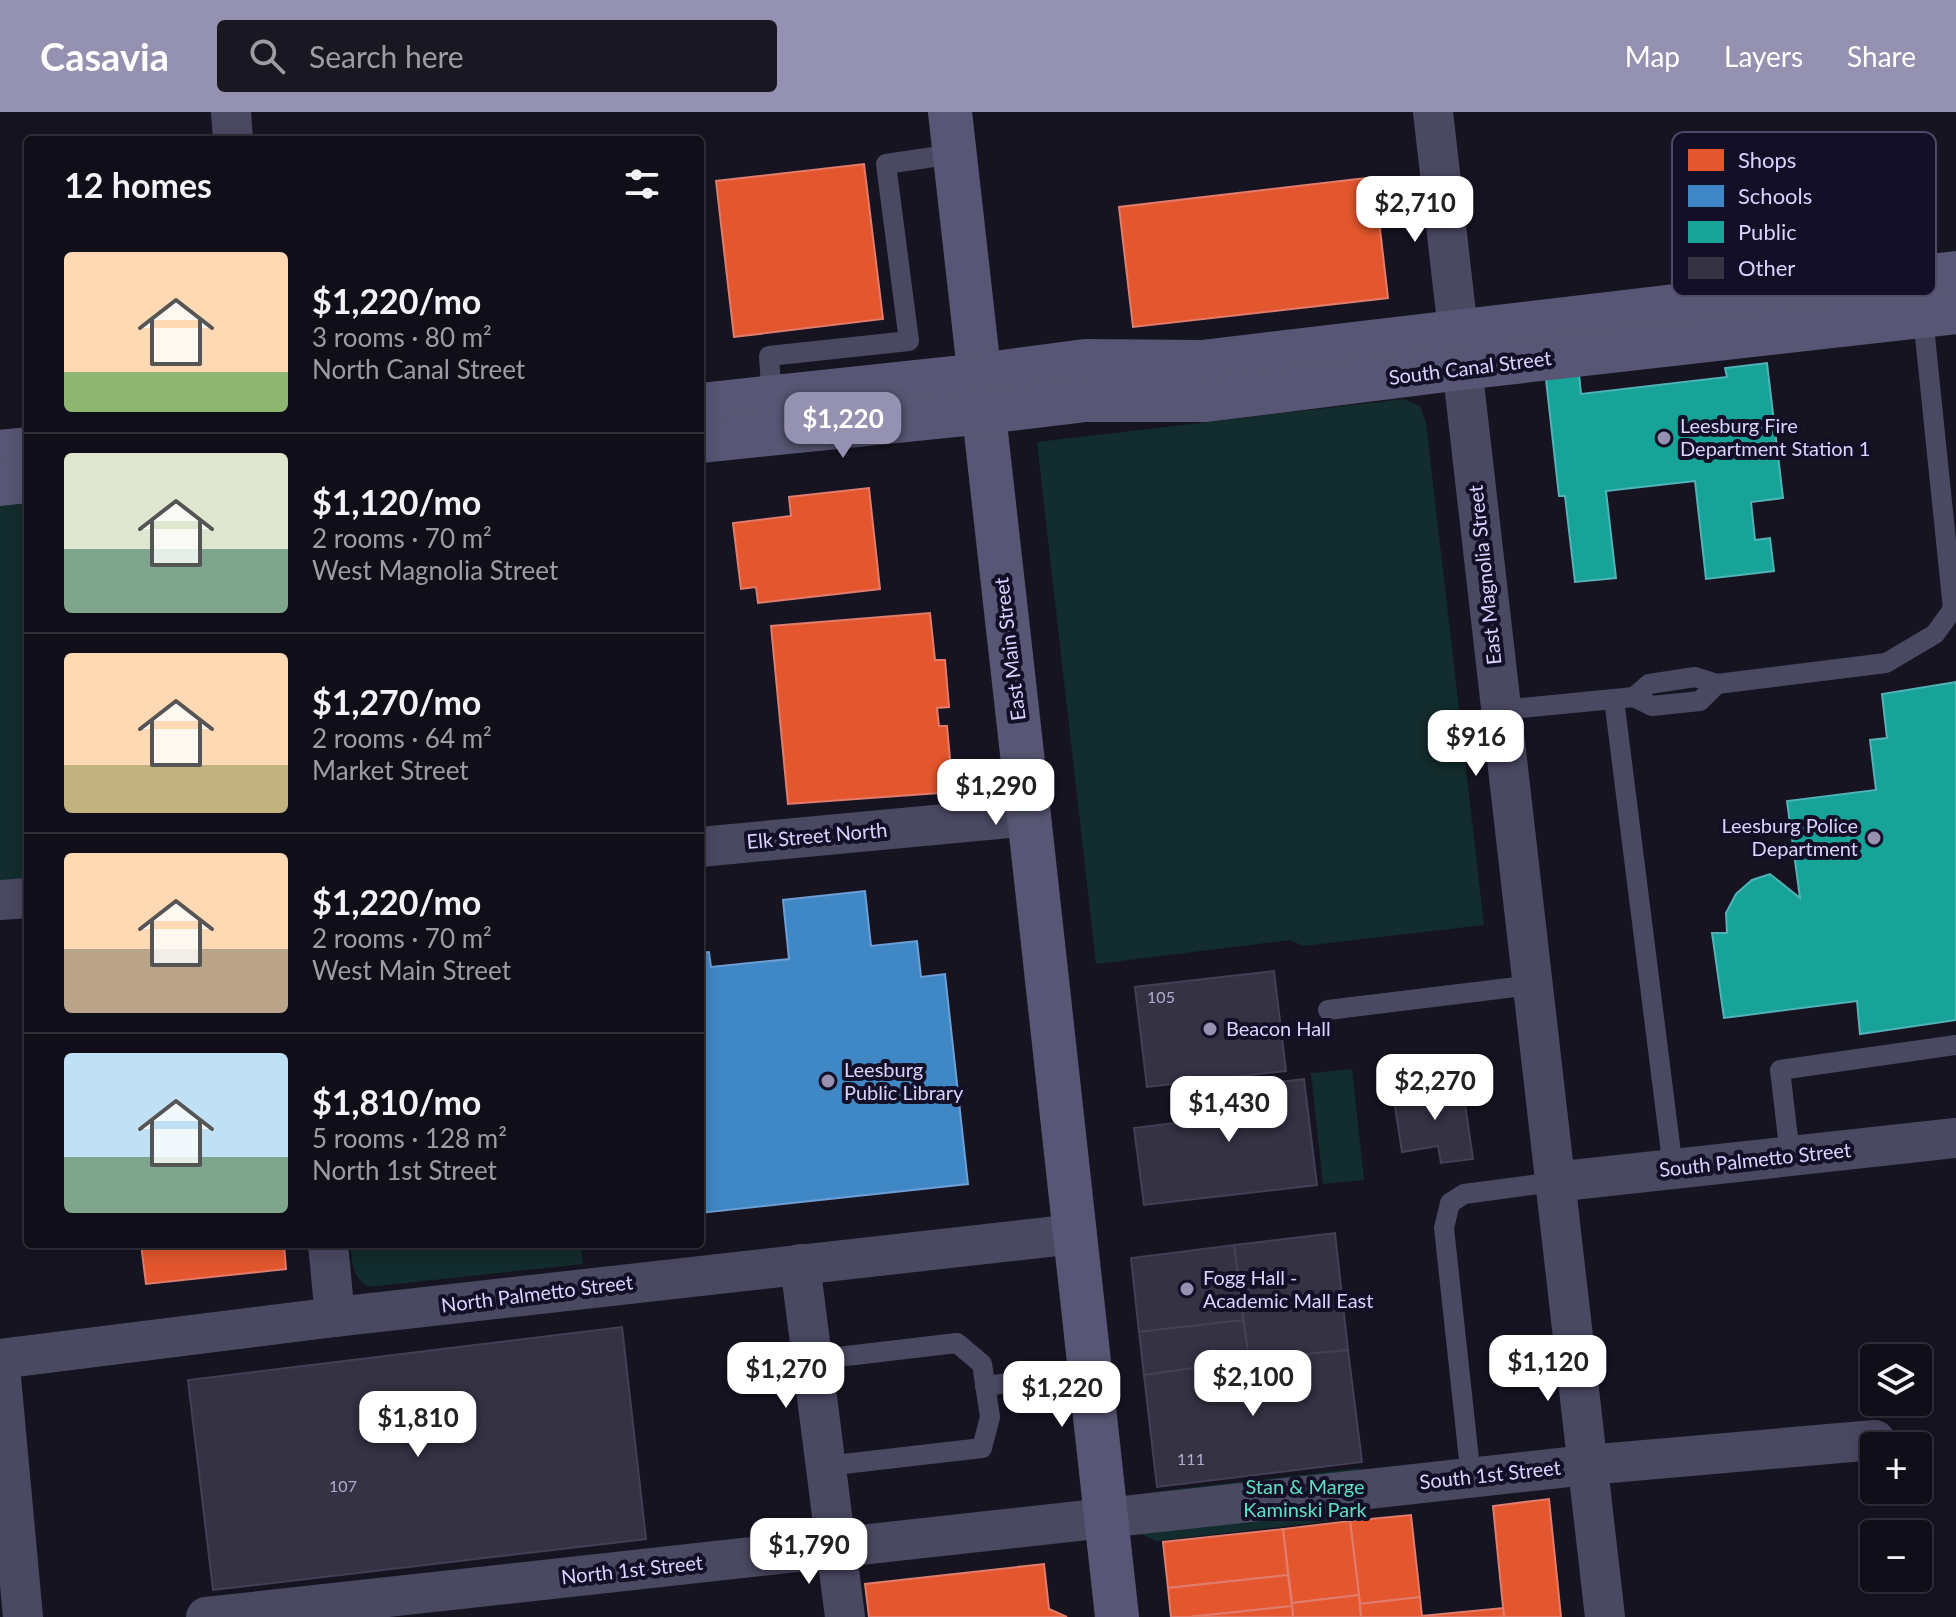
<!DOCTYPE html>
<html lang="en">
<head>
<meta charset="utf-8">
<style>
  :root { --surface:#100f19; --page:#191822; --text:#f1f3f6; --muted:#9c9ca2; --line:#302f38; --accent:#9591b1 }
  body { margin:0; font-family:Lato,sans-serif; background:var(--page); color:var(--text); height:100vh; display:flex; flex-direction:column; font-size:30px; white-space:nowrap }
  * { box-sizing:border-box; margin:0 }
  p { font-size:26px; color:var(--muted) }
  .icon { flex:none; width:44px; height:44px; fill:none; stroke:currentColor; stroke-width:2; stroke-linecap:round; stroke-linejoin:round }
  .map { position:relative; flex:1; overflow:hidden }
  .side { position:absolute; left:24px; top:24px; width:680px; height:1112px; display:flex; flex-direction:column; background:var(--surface); border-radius:8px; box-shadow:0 4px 20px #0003,0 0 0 2px var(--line) }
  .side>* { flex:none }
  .tools { position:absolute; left:1860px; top:1232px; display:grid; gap:16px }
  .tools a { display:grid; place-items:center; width:72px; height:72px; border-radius:8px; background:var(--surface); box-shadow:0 4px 20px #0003,0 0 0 2px var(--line); font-size:40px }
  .price { position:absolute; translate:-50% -68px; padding:0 18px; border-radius:16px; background:#fff; color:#222; font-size:26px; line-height:52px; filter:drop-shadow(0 2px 4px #0008) }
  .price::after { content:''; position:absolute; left:50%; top:48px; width:24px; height:18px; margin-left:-12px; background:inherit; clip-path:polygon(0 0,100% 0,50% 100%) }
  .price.current { background:var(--accent); color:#fff }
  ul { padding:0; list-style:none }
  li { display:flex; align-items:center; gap:24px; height:200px; padding:0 40px }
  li+li { border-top:2px solid var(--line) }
  li span { display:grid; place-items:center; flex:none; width:224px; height:160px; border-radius:8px; color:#555 }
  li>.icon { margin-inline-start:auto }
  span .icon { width:96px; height:96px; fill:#fffc; stroke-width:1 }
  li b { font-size:34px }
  h2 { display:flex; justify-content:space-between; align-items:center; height:96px; padding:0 40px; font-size:34px }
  header { display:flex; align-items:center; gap:48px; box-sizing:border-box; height:112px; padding:0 40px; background:var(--accent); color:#fff }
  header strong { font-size:38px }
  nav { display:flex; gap:44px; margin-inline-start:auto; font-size:28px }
  .search { width:560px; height:72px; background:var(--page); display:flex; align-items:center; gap:20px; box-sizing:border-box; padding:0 28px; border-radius:8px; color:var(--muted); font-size:30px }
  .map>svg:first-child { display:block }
</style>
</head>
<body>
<header>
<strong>Casavia</strong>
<div class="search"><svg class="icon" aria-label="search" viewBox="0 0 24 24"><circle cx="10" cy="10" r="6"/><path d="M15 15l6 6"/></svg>Search here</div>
<nav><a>Map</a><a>Layers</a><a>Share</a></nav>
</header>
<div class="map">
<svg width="1956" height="1505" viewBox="0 0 1956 1505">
  <rect width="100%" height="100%" fill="#161421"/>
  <g fill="#132c2d">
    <path d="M1404 287 1420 294 1426 311 1484 813 1303 834 1290 828 1096 852 1037 330Z"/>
    <path d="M28 381V773L0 775V384Z"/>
    <path d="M1352 957 1364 1068 1323 1072 1311 961Z"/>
    <path d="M351 1132H581L583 1152 369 1175C351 1165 352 1150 351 1132Z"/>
    <path d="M1360 1356 1365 1405 1156 1429 1139 1421 1137 1390 1152 1380Z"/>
  </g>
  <g fill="#e4572e" stroke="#e17c6d" stroke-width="2">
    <path d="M864 52 883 207 734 225 716 69Z"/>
    <path d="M1374 65 1388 186 1133 215 1119 95Z"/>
    <path d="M869 376 880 477 758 491 756 475 741 477 733 411 791 404 789 385Z"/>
    <path d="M930 501 935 548H945L949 595 937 596 939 614H947L953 680 788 692 771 514Z"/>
    <path d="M141 1132H284L286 1157 146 1172Z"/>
    <path d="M1549 1387 1561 1505H1504L1493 1394Z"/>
    <path d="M1411 1403 1420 1485 1360 1492 1350 1409Z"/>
    <path d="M1350 1409 1359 1483 1292 1491 1283 1417Z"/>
    <path d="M1283 1417 1288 1463 1168 1476 1163 1430Z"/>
    <path d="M1044 1452 1049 1497 1067 1505H869L865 1472Z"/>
    <path d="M1288 1463 1292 1494 1189 1505H1171L1168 1476Z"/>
    <path d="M1359 1483 1361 1505H1293L1292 1491Z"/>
    <path d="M1420 1485 1422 1505H1361L1360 1492Z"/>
    <path d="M1292 1494 1293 1505H1189Z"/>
    <path d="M1503 1496 1504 1505H1422V1504Z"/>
  </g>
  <path fill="#3f88c5" stroke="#6d9fd6" stroke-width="2" d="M865 779 871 834 917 829 921 865 945 862 968 1072 700 1101V841L709 840 711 855 789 847 783 788Z"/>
  <g fill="#17a398" stroke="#51b2b7" stroke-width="2">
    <path d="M1767 251 1783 386 1751 390 1755 428 1770 426 1774 459 1706 467 1695 369 1606 379 1616 466 1575 470 1565 384H1559L1546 267 1579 262 1581 282 1727 265 1725 256Z"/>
    <path d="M1956 570V908L1860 922 1857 889 1724 906 1712 821H1727L1726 801 1736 782 1752 768 1770 762 1800 786 1787 689 1876 678 1870 628 1887 626 1882 582Z"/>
  </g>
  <g fill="#343243" stroke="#433f54" stroke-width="2">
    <path d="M1274 859 1286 959 1147 975 1135 875Z"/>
    <path d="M1304 967 1317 1073 1144 1093 1134 1016 1175 1011 1172 983Z"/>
    <path d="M1462 971 1473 1047 1441 1051 1438 1034 1402 1040 1393 982Z"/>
    <path d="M1335 1121 1348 1238 1249 1248 1234 1133Z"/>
    <path d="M1234 1133 1243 1208 1139 1220 1131 1146Z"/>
    <path d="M1243 1208 1249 1248 1144 1263 1139 1220Z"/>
    <path d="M622 1215 646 1427 213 1478 188 1268Z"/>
    <path d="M1348 1238 1362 1350 1157 1375 1144 1263 1249 1248Z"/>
  </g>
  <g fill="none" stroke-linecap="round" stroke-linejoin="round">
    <g stroke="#4a4962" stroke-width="20">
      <path d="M772 289 769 244 909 229 886 52 954 42"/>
      <path d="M1634 585 1649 572 1695 565 1717 572 1886 551 1935 522 1953 497 1923 205"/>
      <path d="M1614 587 1673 1057"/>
      <path d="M1501 598 1634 585 1652 594 1700 589 1717 572"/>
      <path d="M1328 898 1532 873"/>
      <path d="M1790 1043 1780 958 1956 933"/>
      <path d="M812 1248 957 1231 982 1252 990 1305 982 1336 826 1354"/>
      <path d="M985 1274 1090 1261"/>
      <path d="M1471 1366 1444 1116 1450 1091 1464 1082 1554 1070"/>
    </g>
    <g stroke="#4a4962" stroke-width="40">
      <path d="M231 0 233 28"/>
      <path d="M1433 0 1605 1505"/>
      <path d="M700 735 1029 704"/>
      <path d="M0 788 28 786"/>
      <path d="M1554 1070 1956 1026"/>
      <path d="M328 1132 335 1205"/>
      <path d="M800 1152 845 1505"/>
      <path d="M0 1247 335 1205 1075 1122"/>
      <path d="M0 1255 23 1505"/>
      <path d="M206 1505 1587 1353 1875 1328"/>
    </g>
    <g stroke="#575674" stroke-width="44">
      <path d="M950 0 1029 704 1117 1505"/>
      <path d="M700 293 980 263 1085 249 1202 250 1956 161"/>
      <path d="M700 329 984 300 1086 288H1206L1462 256 1956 200"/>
      <path d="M0 340 28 337"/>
      <path d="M0 372 28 369"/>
    </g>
  </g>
  <g fill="#9591b1" stroke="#130f26" stroke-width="3">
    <circle cx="1664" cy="326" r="8"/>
    <circle cx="1874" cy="726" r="8"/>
    <circle cx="1210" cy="917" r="8"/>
    <circle cx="828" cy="969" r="8"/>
    <circle cx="1187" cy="1177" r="8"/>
  </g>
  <g text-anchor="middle" stroke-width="8" stroke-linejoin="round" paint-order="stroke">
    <g font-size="16" fill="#b0acd0">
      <text x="1161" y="891">105</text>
      <text x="1191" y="1353">111</text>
      <text x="343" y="1380">107</text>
    </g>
    <g font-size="20" fill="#d9d4ff" stroke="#130f26">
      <text transform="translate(1470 256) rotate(-7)" y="7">South Canal Street</text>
      <text transform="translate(1485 463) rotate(-96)" y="7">East Magnolia Street</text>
      <text transform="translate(1010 537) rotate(-97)" y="7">East Main Street</text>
      <text transform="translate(817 724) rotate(-5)" y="7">Elk Street North</text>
      <text transform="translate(1755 1048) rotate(-6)" y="7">South Palmetto Street</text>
      <text transform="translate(537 1182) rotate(-7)" y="7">North Palmetto Street</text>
      <text transform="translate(1490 1363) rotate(-6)" y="7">South 1st Street</text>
      <text transform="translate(632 1458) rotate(-6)" y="7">North 1st Street</text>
    </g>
    <g font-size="20" fill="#d9d4ff" stroke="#130f26" text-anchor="start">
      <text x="1680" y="321">Leesburg Fire<tspan x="1680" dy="23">Department Station 1</tspan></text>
      <text x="1858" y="721" text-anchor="end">Leesburg Police<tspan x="1858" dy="23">Department</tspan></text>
      <text x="1226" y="924">Beacon Hall</text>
      <text x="844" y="965">Leesburg<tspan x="844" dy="23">Public Library</tspan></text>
      <text x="1203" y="1173">Fogg Hall -<tspan x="1203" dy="23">Academic Mall East</tspan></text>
    </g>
    <g font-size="20" fill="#5fe0c0" stroke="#130f26">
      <text x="1305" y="1382">Stan &amp; Marge<tspan x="1305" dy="23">Kaminski Park</tspan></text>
    </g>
  </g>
  <rect x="1672" y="20" width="264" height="164" rx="12" fill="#130f26" stroke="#4e4a67" stroke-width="2"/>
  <rect x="1688" y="37" width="36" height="22" fill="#e4572e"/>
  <rect x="1688" y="73" width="36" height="22" fill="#3f88c5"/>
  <rect x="1688" y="109" width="36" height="22" fill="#17a398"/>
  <rect x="1688" y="145" width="36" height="22" fill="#343243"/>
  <g font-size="22" fill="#d9d4ff">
    <text x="1738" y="56">Shops</text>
    <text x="1738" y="92">Schools</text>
    <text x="1738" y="128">Public</text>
    <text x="1738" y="164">Other</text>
  </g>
</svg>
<div class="tools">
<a><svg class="icon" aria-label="layers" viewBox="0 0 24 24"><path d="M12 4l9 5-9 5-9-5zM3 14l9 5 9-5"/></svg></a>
<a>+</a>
<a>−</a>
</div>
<b class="price" style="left:1415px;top:132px">$2,710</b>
<b class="price current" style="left:843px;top:348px">$1,220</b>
<b class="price" style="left:1476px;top:666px">$916</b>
<b class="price" style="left:996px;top:715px">$1,290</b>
<b class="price" style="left:1435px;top:1010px">$2,270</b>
<b class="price" style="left:1229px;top:1032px">$1,430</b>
<b class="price" style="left:1548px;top:1291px">$1,120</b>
<b class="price" style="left:786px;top:1298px">$1,270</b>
<b class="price" style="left:1253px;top:1306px">$2,100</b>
<b class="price" style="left:1062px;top:1317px">$1,220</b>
<b class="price" style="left:418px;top:1347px">$1,810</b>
<b class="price" style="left:809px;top:1474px">$1,790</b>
<section class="side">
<h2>12 homes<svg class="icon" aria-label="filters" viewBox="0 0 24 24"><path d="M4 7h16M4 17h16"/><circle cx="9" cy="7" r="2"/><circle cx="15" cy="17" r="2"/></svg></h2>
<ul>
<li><span style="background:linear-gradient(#ffd9b3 75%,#8fb573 0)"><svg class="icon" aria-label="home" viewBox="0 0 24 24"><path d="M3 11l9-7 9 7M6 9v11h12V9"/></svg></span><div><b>$1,220/mo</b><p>3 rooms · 80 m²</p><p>North Canal Street</p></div></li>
<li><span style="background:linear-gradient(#dfe7d0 60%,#7fa58c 0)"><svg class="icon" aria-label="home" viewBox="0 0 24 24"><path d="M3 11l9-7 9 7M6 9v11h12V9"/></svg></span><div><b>$1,120/mo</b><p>2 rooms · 70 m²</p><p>West Magnolia Street</p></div></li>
<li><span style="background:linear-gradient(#ffd9b3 70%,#c2b280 0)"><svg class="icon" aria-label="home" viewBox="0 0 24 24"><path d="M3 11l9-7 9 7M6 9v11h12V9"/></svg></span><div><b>$1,270/mo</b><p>2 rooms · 64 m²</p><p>Market Street</p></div></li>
<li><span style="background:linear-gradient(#ffd9b3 60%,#b9a48a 0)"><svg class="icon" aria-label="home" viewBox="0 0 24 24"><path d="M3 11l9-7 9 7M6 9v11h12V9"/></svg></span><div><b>$1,220/mo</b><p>2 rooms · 70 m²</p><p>West Main Street</p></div></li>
<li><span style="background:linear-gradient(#bfe0f5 65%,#7fa58c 0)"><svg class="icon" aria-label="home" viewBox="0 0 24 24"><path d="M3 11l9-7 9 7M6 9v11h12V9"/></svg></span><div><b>$1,810/mo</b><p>5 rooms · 128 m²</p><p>North 1st Street</p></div></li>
</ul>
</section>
</div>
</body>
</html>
